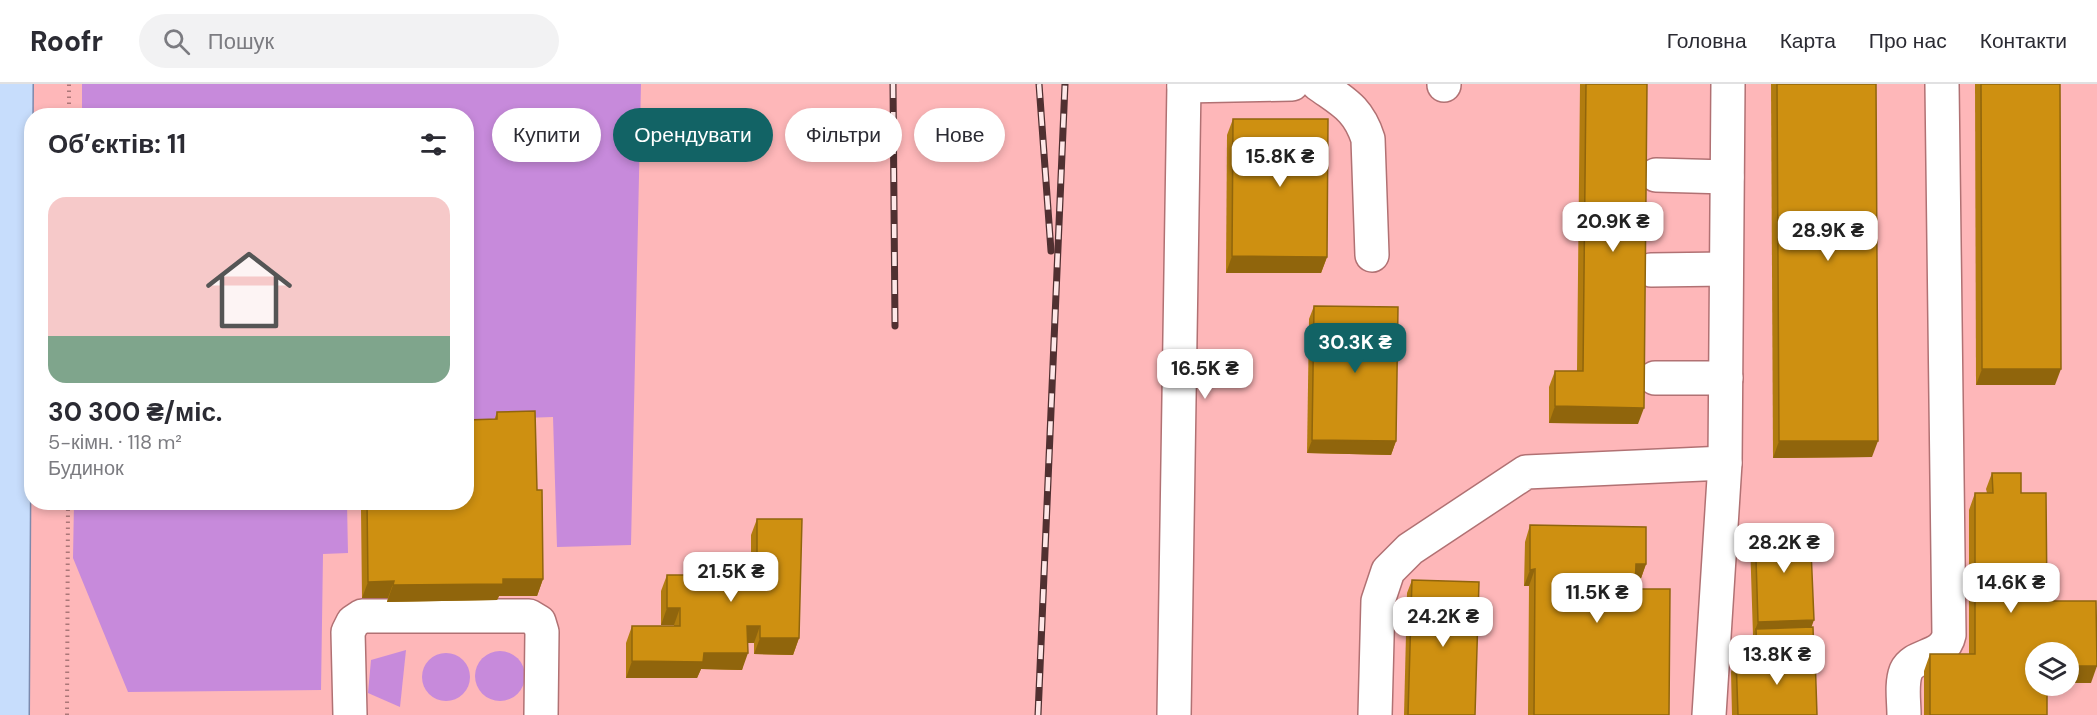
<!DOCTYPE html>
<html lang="uk">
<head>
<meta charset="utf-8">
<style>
  :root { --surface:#fff; --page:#f2f2f3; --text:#2b2b33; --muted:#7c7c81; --line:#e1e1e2; --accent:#126365 }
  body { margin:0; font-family:"DM Sans",sans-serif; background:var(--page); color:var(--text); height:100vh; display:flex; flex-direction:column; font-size:22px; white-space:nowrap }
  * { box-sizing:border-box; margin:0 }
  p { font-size:20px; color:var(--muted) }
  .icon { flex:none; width:33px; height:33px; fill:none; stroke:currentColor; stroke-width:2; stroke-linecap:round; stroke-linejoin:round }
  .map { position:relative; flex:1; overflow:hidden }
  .details { position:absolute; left:24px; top:24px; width:450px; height:402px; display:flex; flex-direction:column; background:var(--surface); border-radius:24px; box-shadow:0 3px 9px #0003 }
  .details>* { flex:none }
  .guide { position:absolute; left:492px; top:24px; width:570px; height:54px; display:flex; gap:12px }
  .fabs { position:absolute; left:2025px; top:558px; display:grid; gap:12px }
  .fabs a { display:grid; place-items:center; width:54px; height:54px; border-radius:50%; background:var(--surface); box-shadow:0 3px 9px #0003; font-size:30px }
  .price { position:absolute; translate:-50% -51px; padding:0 14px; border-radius:12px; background:#fff; color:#222; font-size:20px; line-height:39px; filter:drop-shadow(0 2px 3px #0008) }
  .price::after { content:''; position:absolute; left:50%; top:36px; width:18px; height:14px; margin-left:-9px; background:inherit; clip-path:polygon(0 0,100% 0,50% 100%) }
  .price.active { background:var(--accent); color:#fff }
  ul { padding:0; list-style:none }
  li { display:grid; align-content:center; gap:12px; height:318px; padding:0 24px }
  li span { display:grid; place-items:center; height:186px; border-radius:18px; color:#555 }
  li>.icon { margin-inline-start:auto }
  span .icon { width:108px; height:108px; fill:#fffc; stroke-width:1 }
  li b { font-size:26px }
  h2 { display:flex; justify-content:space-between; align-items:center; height:72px; padding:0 24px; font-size:26px }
  .chip { padding:0 21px; border-radius:27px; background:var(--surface); box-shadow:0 3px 9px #0003; font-size:21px; line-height:54px }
  .chip.active { background:var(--accent); color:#fff }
  header { display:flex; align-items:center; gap:36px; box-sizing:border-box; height:84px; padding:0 30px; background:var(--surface); border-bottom:2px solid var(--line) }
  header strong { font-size:28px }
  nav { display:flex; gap:33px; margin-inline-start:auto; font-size:21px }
  .search { width:420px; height:54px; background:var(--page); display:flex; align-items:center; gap:15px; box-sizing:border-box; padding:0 21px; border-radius:33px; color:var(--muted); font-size:22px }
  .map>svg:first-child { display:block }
</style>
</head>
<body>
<header>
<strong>Roofr</strong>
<div class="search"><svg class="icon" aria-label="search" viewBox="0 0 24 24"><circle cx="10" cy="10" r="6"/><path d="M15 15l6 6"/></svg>Пошук</div>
<nav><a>Головна</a><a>Карта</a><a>Про нас</a><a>Контакти</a></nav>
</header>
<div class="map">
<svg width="2097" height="631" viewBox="0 0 2097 631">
  <rect width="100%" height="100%" fill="#feb7b9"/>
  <g fill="#c78adb">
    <path d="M82 0H641L631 461 557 463 553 333 467 336 466 32H82Z"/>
    <path d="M74 419H347L348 469 323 470 321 606 128 608 73 474Z"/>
    <path d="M406 566 400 623 368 609 371 576Z"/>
    <circle cx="500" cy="592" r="25"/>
    <circle cx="446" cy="593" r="24"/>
  </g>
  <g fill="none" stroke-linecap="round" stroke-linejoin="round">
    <g stroke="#b17173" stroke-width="36">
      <g id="minor">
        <path d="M1318 0C1343 18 1358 24 1368 55L1372 171"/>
        <path d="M1444 1V0"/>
        <path d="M1184 2 1292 0"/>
        <path d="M1656 91 1727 93"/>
        <path d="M1651 186 1726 185"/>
        <path d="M1655 294H1726"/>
        <path d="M350 631 348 548 353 538 362 532H529L539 538 542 548 541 631"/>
        <path d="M1174 631 1184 0"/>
        <path d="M1375 631 1378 517 1388 487 1410 465 1526 388 1725 379"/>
        <path d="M1709 631 1725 379 1728 0"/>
        <path d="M1904 631C1904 617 1901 600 1906 587 1914 569 1944 575 1949 551L1942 0"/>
      </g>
    </g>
    <g stroke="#7c8aad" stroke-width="36">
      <path id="major" d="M12 631 16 0"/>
    </g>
    <g stroke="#ab7778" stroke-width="4" stroke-dasharray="1.5 4.5" stroke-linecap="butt">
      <path d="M69 32V0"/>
      <path d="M67 631 68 418"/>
    </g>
    <use href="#minor" stroke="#fff" stroke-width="33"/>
    <use href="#major" stroke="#c7ddfc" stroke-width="33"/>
    <g stroke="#503031" stroke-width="7">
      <g id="rail">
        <path d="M893 0 895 242"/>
        <path d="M1039 0 1051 167"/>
        <path d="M1038 631 1065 0"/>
      </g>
    </g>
    <use href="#rail" stroke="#fee7e7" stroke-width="4.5" stroke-dasharray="14" stroke-linecap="butt"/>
  </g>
  <g fill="#b17c0f">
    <path d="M1580 0H1647L1638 340 1549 339V303L1555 287H1577Z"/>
    <path d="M1771 0H1876L1872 373 1773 374Z"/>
    <path d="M1975 0H2060L2055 301H1976Z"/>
    <path d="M1233 35 1327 173 1321 189H1226L1227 51Z"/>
    <path d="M1314 222 1396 357 1391 371 1307 369 1309 235Z"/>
    <path d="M497 328 537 406 543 495 537 512H499L497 516 387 518 388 514H362L361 426 363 418H466Z"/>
    <path d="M1992 389 2021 409 2047 517 2091 599H2068V568H2036L2047 631H1924V587L1930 570H1969V426L1975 409H1987L1986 405Z"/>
    <path d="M757 435 799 554 793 571 754 570V559H748L742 586 701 585 697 594H626V559L632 542H674V541H661V507L667 491H751V451Z"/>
    <path d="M1530 441 1646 480 1640 497H1635V505L1669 631H1528L1529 502H1524L1525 458Z"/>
    <path d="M1755 443 1811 543 1817 631H1732L1731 588 1736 574 1753 573 1752 555 1753 552 1750 457Z"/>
    <path d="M1412 496 1475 631H1404L1407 509Z"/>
  </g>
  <g fill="#90650c">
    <path d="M1232 172 1327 173 1321 189H1226Z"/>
    <path d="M1982 285H2061L2055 301H1976Z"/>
    <path d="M1555 322 1644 324 1638 340 1549 339Z"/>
    <path d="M1312 356 1396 357 1391 371 1307 369Z"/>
    <path d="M1779 357H1878L1872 373 1773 374Z"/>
    <path d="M1636 480H1646L1640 497 1630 496Z"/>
    <path d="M757 482H759L753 499H751Z"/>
    <path d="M1535 485 1529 502H1524L1530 486Z"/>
    <path d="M503 495H543L537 512H499L497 516 387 518 393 501Z"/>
    <path d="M394 497 388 514H362L368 498Z"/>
    <path d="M667 524H680L674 541H661Z"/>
    <path d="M1814 536 1809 550 1756 545 1753 552 1758 538Z"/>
    <path d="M747 542H760L754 559H741Z"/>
    <path d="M760 554H799L793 571 754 570Z"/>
    <path d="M704 569H748L742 586 701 585 697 594H626L632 577Z"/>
    <path d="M2068 582H2097L2091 599H2068Z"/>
  </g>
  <g fill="#ce9011" stroke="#90650c" stroke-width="1.5">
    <path d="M1586 0H1647L1644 324 1555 322V287H1583Z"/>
    <path d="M1777 0H1876L1878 357H1779Z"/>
    <path d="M1981 0H2060L2061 285H1982Z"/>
    <path d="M1233 35H1328L1327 173 1232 172Z"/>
    <path d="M1314 222 1398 223 1396 357 1312 356Z"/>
    <path d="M535 327 537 406H542L543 495H503V500L393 501 394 497 368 498 367 418H466V336L497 335V328Z"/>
    <path d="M1992 389H2021V409H2046L2047 517H2096L2097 582H2068V568H2036V602H2047V631H1930V570H1975V409H1993Z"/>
    <path d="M757 435H802L799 554H760V542H747L748 569H704L703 578 632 577V542H680V524H667V491H759V482H757Z"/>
    <path d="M1530 441 1646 443V480H1636L1635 505H1670L1669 631H1534L1535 485 1530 486Z"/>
    <path d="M1810 442 1814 536 1758 538 1755 443Z"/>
    <path d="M1412 496 1479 498 1475 631H1408Z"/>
    <path d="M1813 543 1814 571 1757 573 1756 545Z"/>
    <path d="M1815 571 1817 631H1738L1736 574Z"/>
  </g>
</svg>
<div class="fabs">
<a><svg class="icon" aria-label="layers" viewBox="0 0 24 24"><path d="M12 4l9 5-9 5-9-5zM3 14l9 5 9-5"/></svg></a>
</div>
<b class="price" style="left:1280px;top:104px">15.8K ₴</b>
<b class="price" style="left:1613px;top:169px">20.9K ₴</b>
<b class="price" style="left:1828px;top:178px">28.9K ₴</b>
<b class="price active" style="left:1355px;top:290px">30.3K ₴</b>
<b class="price" style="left:1205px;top:316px">16.5K ₴</b>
<b class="price" style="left:1784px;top:490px">28.2K ₴</b>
<b class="price" style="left:731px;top:519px">21.5K ₴</b>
<b class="price" style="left:2011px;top:530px">14.6K ₴</b>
<b class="price" style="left:1597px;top:540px">11.5K ₴</b>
<b class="price" style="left:1443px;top:564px">24.2K ₴</b>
<b class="price" style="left:1777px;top:602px">13.8K ₴</b>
<div class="guide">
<a class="chip">Купити</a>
<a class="chip active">Орендувати</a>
<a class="chip">Фільтри</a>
<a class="chip">Нове</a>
</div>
<section class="details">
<h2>Об’єктів: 11<svg class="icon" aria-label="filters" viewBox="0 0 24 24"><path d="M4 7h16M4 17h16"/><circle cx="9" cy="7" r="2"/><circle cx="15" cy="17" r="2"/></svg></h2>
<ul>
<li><span style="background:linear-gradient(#f6c9c9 75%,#7fa58c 0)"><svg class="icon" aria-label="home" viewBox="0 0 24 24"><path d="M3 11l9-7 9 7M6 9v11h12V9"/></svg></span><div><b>30 300 ₴/міс.</b><p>5-кімн. · 118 m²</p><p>Будинок</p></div></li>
</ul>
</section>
</div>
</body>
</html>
